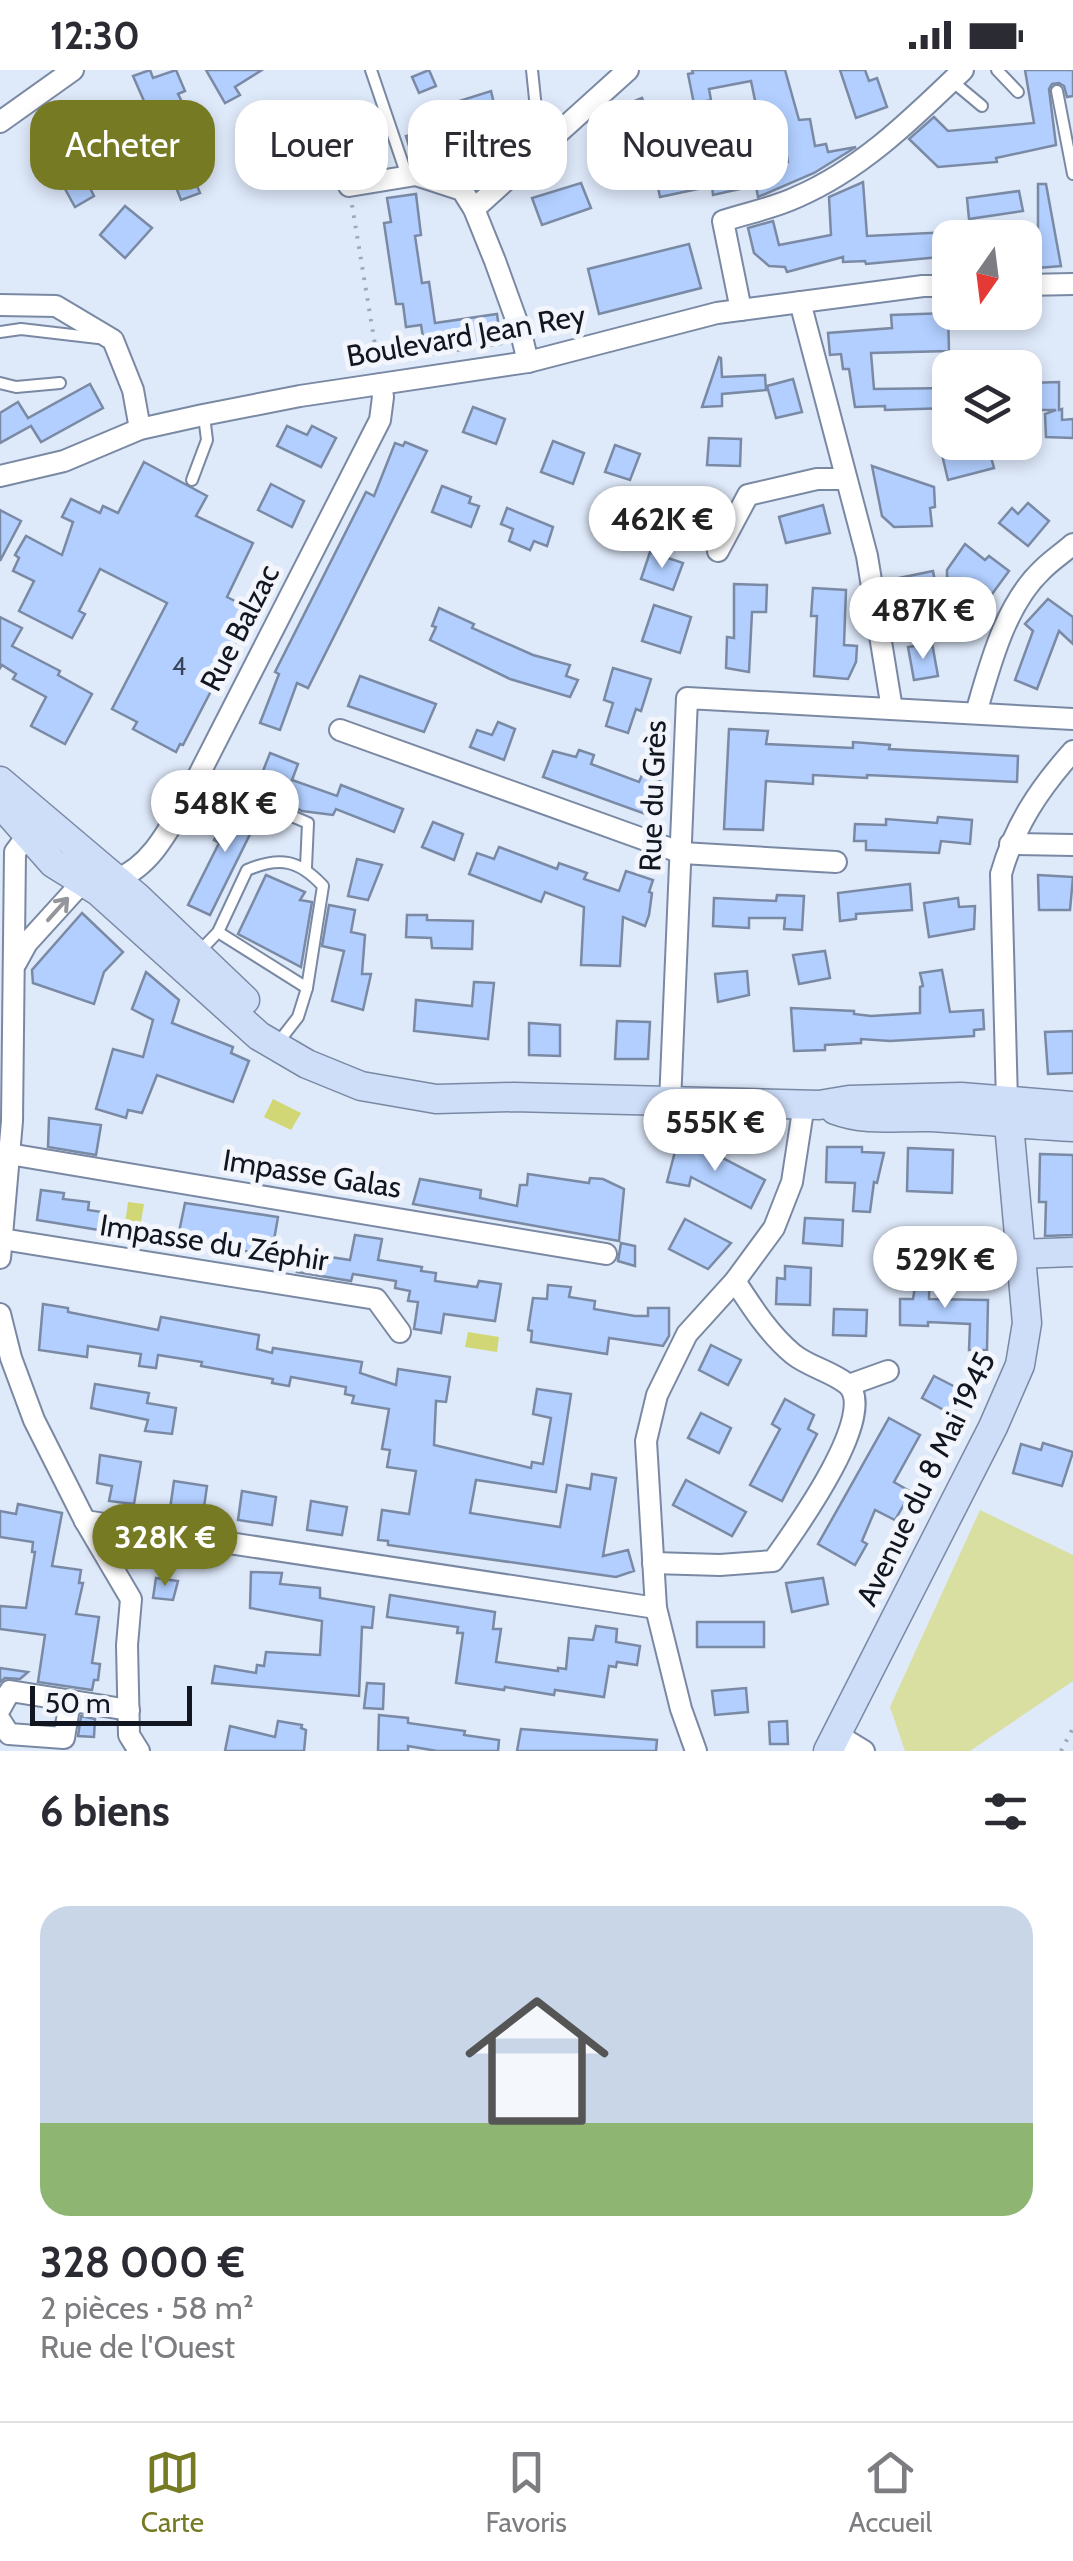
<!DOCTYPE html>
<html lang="fr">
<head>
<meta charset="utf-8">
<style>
  :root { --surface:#fff; --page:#f7f7f7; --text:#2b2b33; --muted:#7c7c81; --line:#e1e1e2; --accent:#767a23 }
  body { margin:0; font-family:Cabin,sans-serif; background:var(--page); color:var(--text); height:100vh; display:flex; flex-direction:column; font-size:38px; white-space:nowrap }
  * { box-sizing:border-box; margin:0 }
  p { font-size:32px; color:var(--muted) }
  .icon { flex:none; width:55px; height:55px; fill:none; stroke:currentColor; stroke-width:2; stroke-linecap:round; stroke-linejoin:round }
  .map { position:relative; height:1681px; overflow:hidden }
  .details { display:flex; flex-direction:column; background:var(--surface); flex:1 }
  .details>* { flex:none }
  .hud { position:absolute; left:30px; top:30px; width:1015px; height:90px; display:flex; gap:20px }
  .needle { width:65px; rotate:194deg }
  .buttons { position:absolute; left:932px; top:150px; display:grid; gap:20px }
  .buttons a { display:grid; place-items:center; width:110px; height:110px; border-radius:20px; background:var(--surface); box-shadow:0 5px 15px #0003; font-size:50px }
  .scale { position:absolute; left:30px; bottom:25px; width:162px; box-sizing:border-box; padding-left:10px; border:5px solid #111620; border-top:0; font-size:28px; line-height:35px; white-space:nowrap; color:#111620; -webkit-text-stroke:8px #f2f5fb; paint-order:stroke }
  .price { position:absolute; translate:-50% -85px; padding:0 22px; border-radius:35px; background:#fff; color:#222; font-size:32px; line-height:65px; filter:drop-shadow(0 2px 5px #0008) }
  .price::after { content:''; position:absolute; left:50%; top:60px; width:30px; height:22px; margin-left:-15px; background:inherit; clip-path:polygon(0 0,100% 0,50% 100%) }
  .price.selected { background:var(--accent); color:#fff }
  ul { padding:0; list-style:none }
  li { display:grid; align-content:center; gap:20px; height:530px; padding:0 40px }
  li+li { border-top:2px solid var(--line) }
  li span { display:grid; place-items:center; height:310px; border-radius:30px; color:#555 }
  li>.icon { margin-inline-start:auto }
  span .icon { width:180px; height:180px; fill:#fffc; stroke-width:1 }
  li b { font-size:42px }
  h2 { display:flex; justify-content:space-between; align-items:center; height:120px; padding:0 40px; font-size:42px }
  .tag { padding:0 35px; border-radius:30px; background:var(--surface); box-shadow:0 5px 15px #0003; font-size:35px; line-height:90px }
  .tag.selected { background:var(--accent); color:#fff }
  .status { display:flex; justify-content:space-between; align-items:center; height:70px; padding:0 50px; background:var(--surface); direction:ltr }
  .status svg { height:28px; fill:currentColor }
  .tab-bar { display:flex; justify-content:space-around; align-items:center; height:140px; border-top:2px solid var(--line); background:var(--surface); font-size:28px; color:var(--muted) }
  .tab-bar a { display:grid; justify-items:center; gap:5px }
  .tab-bar .selected { color:var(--accent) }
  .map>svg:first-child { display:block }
</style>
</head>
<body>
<div class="status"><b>12:30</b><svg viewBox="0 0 49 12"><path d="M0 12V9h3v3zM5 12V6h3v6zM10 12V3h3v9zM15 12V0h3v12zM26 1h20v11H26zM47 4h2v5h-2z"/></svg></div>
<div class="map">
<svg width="1073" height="1681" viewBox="0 0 1073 1681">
  <rect width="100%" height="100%" fill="#dee9fa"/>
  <path fill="#d9dfa0" d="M980 1440 1073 1485V1611L970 1681H905L890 1637Z"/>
  <g fill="#d0d774">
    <path d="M273 1029 301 1043 291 1060 264 1047Z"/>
    <path d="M128 1132 144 1134 139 1164 124 1162Z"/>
    <path d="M468 1262 499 1267 497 1282 465 1277Z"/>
  </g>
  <g fill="#b2cfff" stroke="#7a8aa4" stroke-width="2.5">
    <path d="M150 0 153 8 176 0 185 21 178 24 182 32 151 47 133 6Z"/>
    <path d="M206 0H262L235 17 240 25 225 33Z"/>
    <path d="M429 0 436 16 419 23 412 7Z"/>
    <path d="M692 0H785L799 50 810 49 815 76 826 74 828 82 856 77 814 103 758 127 754 105 788 92 779 41 758 45 751 11 709 19 711 30 694 34 688 4 693 3Z"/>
    <path d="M840 0H865L869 11 877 8 887 37 856 48Z"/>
    <path d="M1025 0H1073V26L1067 27 1064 16 1059 13 1052 14 1049 19 1056 75 996 88 997 92 938 97 909 69 934 47 948 61 1034 53Z"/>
    <path d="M491 21 497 46 504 43 510 64 485 71 481 56 464 61 456 32Z"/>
    <path d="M642 28 648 44 619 56 613 40Z"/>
    <path d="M326 39 330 49 352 41 358 56 339 64 349 90 332 97 330 92 291 104 283 88 253 101 239 67 256 60 258 65Z"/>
    <path d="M446 55 451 73 447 74 448 79 413 89 406 66Z"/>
    <path d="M75 64 94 98 83 104 94 126 75 137 44 81Z"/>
    <path d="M201 66 209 86 189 96 200 123 181 130 165 89 178 74Z"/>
    <path d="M672 66 680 101 711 95 709 81 734 76 744 118 713 125 712 116 660 127 648 70Z"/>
    <path d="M863 112 867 166 950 162V186L866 194 865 191 843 192V187L787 202 785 197 769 196 754 183 748 158 773 151 779 175 831 165 829 127Z"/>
    <path d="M581 113 591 138 542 155 532 128Z"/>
    <path d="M1038 114H1046L1061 196 1038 198Z"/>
    <path d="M1019 121 1023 141 969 149 967 128Z"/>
    <path d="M416 124 421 165 415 166 422 213 429 212 435 253 497 244 501 274 426 285 421 255 406 257 403 234H396L384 153 391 152 387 128Z"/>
    <path d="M125 136 152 158 125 188 100 165Z"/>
    <path d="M689 174 701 218 599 244 588 199Z"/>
    <path d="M948 243 949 281 871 283 874 319 950 318V338L885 340V336L855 337 849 299H843L841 284 830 285 828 263 892 258 891 245Z"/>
    <path d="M719 287 721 288 722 307 765 305 766 320 722 324V336L702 337Z"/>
    <path d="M793 309 802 342 776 348 767 316Z"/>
    <path d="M1059 312V340L1062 339V350L1073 349V368L1046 367 1045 344 1056 340H1030L1029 313Z"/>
    <path d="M90 314 103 338 41 372 31 356 0 373V343L18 332 28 348Z"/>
    <path d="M473 337 505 349 496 374 463 362Z"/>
    <path d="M287 356 307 365 312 356 336 368 321 397 277 376Z"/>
    <path d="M709 368 741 369 740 396 707 395Z"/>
    <path d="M553 371 584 383 573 414 541 402Z"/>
    <path d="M405 372 427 381 308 618 297 613 280 660 260 653 279 604 275 602 366 422 374 426 395 373 403 376Z"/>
    <path d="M939 372H987L994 398 948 410Z"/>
    <path d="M615 375 640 384 630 410 605 402Z"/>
    <path d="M144 392 207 426 196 446 253 473 227 527 253 540 183 675 180 674 176 682 133 659 137 652 112 639 167 533 100 499 79 541 85 544 72 568 19 541 34 511 13 501 19 488 15 485 26 466 62 485 73 452 62 447 71 429 100 443 103 436 118 443Z"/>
    <path d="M872 396 934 417 935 437 930 438 932 456 894 457 882 446Z"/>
    <path d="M271 414 304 431 292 457 258 440Z"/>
    <path d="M442 416 471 427 469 433 479 436 471 457 432 442Z"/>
    <path d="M701 423 711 445 699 452 701 458 678 469 668 448 672 445 669 439Z"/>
    <path d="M1028 433 1049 451 1028 476 999 453 1012 438 1018 444Z"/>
    <path d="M823 435 830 463 786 473 779 447Z"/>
    <path d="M507 438 553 457 547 476 534 471 530 480 509 471 513 459 501 454Z"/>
    <path d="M0 440 21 451 0 491Z"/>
    <path d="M965 474 985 490 989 486 1009 501 984 535 947 507V500Z"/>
    <path d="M650 482 683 493 673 520 641 509Z"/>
    <path d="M933 501 938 528 905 534 899 508Z"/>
    <path d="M734 514 767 515 766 542H752L749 602 726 598 727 567 734 568Z"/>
    <path d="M813 518 846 520 844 575 857 576 856 592 848 609 814 606 817 546H811Z"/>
    <path d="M1048 529 1073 547V574L1059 561 1037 619 1015 610 1033 561 1025 554Z"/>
    <path d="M654 535 691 547 680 583 642 571Z"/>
    <path d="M439 538 474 554 472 558 533 585 570 595 566 606 578 610 570 627 510 609 430 570 436 557 432 556Z"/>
    <path d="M0 547 22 558 12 576 60 601 58 605 92 624 65 674 31 656 46 627 13 609 16 604 2 595 0 598Z"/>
    <path d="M932 573 938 606 914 610 908 577Z"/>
    <path d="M613 598 651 609 641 641 636 639 628 663 606 656 613 633 604 630Z"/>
    <path d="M360 606 436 634 424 662 348 636Z"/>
    <path d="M498 652 515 659 504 690 470 677 477 660 492 665Z"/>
    <path d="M729 659 768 661 766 674 853 678V672L890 675 889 679 1018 686 1017 712 867 705V708L813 705V714L766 711 763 760 724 759Z"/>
    <path d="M579 680 594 685 591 694 639 712 642 705 660 711 648 745 543 707 553 681 576 687Z"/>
    <path d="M270 683 298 694 292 710 337 726 341 715 403 739 394 762 336 739 333 745 302 741 256 719Z"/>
    <path d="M234 730 261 742 210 845 188 835 219 773 214 770Z"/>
    <path d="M938 747 972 750 970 774 941 771 939 783 866 780V771H854L855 754 886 755V749L937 753Z"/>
    <path d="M433 752 463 764 454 790 422 777Z"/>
    <path d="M499 777 557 799 559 793 587 803 584 809 619 821 626 801 653 810 649 822 652 823 649 845 645 856 623 847 620 896 581 895 584 837 545 822 541 832 469 804 477 783 494 789Z"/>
    <path d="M357 789 382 795 368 830 348 826Z"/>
    <path d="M266 805 305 822 300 830 312 832 301 897 238 864Z"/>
    <path d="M1038 805 1073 807 1070 840H1039Z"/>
    <path d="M910 814 912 840 856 844V849L840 851 838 823Z"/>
    <path d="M777 825 804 826 802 860 784 859 785 848H749V858L713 856 714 828 776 831Z"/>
    <path d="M958 828 959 837 975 836 974 859 929 867 924 833Z"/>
    <path d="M329 835 355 840 351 862 365 865 362 904H371L363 940 332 931 344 881 322 876Z"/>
    <path d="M82 843 123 882 104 902 94 934 33 913 32 900Z"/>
    <path d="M407 845H427V850L473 851 472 879 432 878 431 868 406 867Z"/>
    <path d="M825 881 830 908 799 914 793 885Z"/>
    <path d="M942 900 950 942 983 940 984 959 974 960V966L890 971 861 969V973L825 975V980L794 981 791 938 854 941V944L871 946 920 943V917L923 916 920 903Z"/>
    <path d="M747 901 749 925 718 932 715 904Z"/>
    <path d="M146 902 179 930 172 953 233 977 231 983 249 991 233 1032 157 1005 142 1043 128 1040 126 1048 96 1039 113 979 143 987 153 950 132 939Z"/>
    <path d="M474 912 494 913 488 969 414 961 416 930 472 936Z"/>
    <path d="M617 951 650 952 648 989H615Z"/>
    <path d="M529 953 560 955V986L529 985Z"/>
    <path d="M1073 961V1003L1048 1004 1045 962Z"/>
    <path d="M49 1048 101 1055 96 1085 48 1077Z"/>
    <path d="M677 1074 711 1082 765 1110 751 1138 691 1107 689 1116 667 1112Z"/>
    <path d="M827 1077H862V1082L884 1083 877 1113 874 1112 870 1142 853 1141 855 1113 826 1112Z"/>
    <path d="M908 1078 953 1080 952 1123 907 1121Z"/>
    <path d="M1040 1084 1073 1085V1165L1045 1166 1046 1132H1039Z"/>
    <path d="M528 1104 589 1113 590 1108 603 1109 624 1119 619 1171 413 1134 420 1109 481 1120 480 1128 517 1136 520 1115H527Z"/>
    <path d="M41 1120 64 1123 63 1129 89 1132 88 1140 102 1142 99 1160 37 1150Z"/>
    <path d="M185 1133 278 1147 271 1187 206 1172 205 1177 177 1172Z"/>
    <path d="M805 1148 843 1150 842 1176 803 1173Z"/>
    <path d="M685 1149 731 1173 708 1199 669 1179Z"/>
    <path d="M355 1165 382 1169 378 1190 422 1197 421 1201 436 1203 435 1211 477 1217 479 1211 501 1214 495 1251 444 1244 441 1263 414 1259 418 1232 408 1231 410 1221 395 1218 396 1211 353 1204 351 1211 297 1202 304 1183 350 1190Z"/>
    <path d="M621 1173 635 1176V1196L618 1191Z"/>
    <path d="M919 1193 930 1194 929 1229 988 1230 987 1280H969L970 1254 928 1252V1256L900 1255V1229H913Z"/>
    <path d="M785 1196 811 1198 810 1235 776 1234 777 1208 785 1209Z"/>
    <path d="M548 1215 571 1217 569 1227 595 1231 594 1239 635 1246H648V1238H669V1266L663 1276 609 1268 607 1284 531 1272 532 1261 528 1260 533 1228 547 1229Z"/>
    <path d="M43 1234 68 1238V1242L158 1260 161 1247 259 1265 257 1279 272 1283 273 1278 362 1292 360 1303 396 1315 398 1299 450 1307 446 1332 436 1331 434 1375 531 1398 532 1392 543 1394 551 1348 533 1344 537 1319 571 1324 556 1422 476 1410 470 1443 560 1457 567 1415 590 1419 592 1404 616 1408 603 1486 628 1480 634 1501 616 1507 388 1475V1471L378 1470 382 1440 409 1444 416 1401 387 1397 390 1380 382 1379 389 1339 352 1333 354 1326 345 1324 346 1317 291 1307 289 1316 272 1313 273 1309 201 1296 202 1292 158 1285 156 1298 139 1296 141 1284 88 1276 87 1287 39 1280Z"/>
    <path d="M834 1239 867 1240 866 1266 833 1265Z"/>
    <path d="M711 1275 741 1290 728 1315 699 1300Z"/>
    <path d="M934 1306 965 1322 953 1345 922 1328Z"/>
    <path d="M95 1314 149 1323 147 1333 176 1338 172 1364 145 1361 148 1350 91 1338Z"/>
    <path d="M785 1329 814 1345 808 1359 817 1364 782 1431 750 1415 780 1359 772 1354Z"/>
    <path d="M701 1343 731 1358 719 1383 688 1368Z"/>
    <path d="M889 1348 920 1365 894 1412 911 1422 895 1450 875 1440 862 1471 867 1474 855 1495 818 1474Z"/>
    <path d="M1043 1373 1073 1382 1062 1416 1013 1403 1021 1374 1041 1380Z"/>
    <path d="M100 1385 141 1392 134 1434 109 1431 112 1416 97 1413Z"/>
    <path d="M686 1410 746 1442 732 1466 673 1435Z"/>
    <path d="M174 1411 207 1416 203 1444 170 1439Z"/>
    <path d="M242 1421 276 1427 272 1455 238 1450Z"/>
    <path d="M311 1431 347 1437 342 1465 307 1460Z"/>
    <path d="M18 1434 62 1443 52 1496 81 1500 79 1513H83L76 1544 99 1547 92 1593 100 1594 98 1610H94L92 1620 38 1612 45 1565 0 1559V1536L26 1538 35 1482H32L33 1472 0 1467V1441L16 1444Z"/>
    <path d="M251 1502 282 1503 280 1514 320 1518V1528L374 1537 372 1558 362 1557 359 1626 212 1613 215 1596 256 1603 257 1595 264 1596 266 1582 320 1585 322 1551 250 1538Z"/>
    <path d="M156 1508 178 1511 173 1530 153 1528Z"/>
    <path d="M823 1508 828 1534 792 1542 786 1513Z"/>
    <path d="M390 1525 495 1542 493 1559H501L496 1592 558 1601V1598L566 1599 569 1568 593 1570 596 1556 617 1559 616 1572 640 1576 637 1595 617 1592 616 1597 609 1596 604 1627 555 1620 554 1625 505 1617 504 1620 456 1613 463 1563H457L458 1557 387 1547Z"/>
    <rect x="697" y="1552" width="67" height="25"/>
    <path d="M0 1598 28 1602 20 1609 5 1608 0 1612Z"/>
    <path d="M367 1613 384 1614 383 1639 364 1638Z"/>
    <path d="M746 1618 748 1642 715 1645 712 1621Z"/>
    <path d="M379 1645 408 1648V1653L465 1661 464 1665 499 1670 498 1681H437L408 1676V1681H378Z"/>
    <path d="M81 1646 95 1649 94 1667 78 1666Z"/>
    <path d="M278 1651 302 1655 301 1658 306 1660 304 1681H225L230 1656 275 1667Z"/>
    <path d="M787 1651 788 1674H770L769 1652Z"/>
    <path d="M521 1659 657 1670 656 1681H517Z"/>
  </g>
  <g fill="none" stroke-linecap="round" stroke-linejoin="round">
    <g stroke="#7a89a3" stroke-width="14">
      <g id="lane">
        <path d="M371 0 407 106"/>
        <path d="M532 0 540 77"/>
        <path d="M997 0 1018 22"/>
        <path d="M952 11 982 36"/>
        <path d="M1057 21 1073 104"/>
        <path d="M0 262 21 259 98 268"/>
        <path d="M0 313 16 317 60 313"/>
        <path d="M192 410 207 370 204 346"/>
        <path d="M199 706 308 753 306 797"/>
        <path d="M198 883 218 862 247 800C280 786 299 790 323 816L307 918 218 862"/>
        <path d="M277 974 298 947 307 918"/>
      </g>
    </g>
    <g stroke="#7a89a3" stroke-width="24">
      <g id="street">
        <path d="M0 52 73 0"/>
        <path d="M349 116 416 105 462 120 474 139 495 191 521 263 528 292"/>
        <path d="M474 139 628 0"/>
        <path d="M1025 215 1073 214"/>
        <path d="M800 232 867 486 892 639"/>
        <path d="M0 235 56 236 113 270 133 320 140 359"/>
        <path d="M741 240 723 151C747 143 774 138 797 127 862 99 913 48 963 0"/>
        <path d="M0 406 64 391 140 359 203 345 300 326 528 292 717 243 923 216H950"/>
        <path d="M718 481 748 425 817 409H846"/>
        <path d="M976 643C990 595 1005 535 1042 500 1052 490 1063 483 1073 474"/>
        <path d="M340 660 682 783 836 792"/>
        <path d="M1010 774 1073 775"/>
        <path d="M16 893 27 873 77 818C90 811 103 814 117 809 151 796 169 759 186 730L380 350 383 327 381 314"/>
        <path d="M1007 1032 1001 804C1015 755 1039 719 1073 681"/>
        <path d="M670 1033 687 628 1073 649"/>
        <path d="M9 1084 606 1184"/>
        <path d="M2 1169 376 1229 400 1262"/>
        <path d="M0 1188 12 1051 15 782 27 766 41 759"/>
        <path d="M0 1244 11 1288 34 1350 85 1451 131 1529 127 1575 129 1665 139 1681"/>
        <path d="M849 1315 888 1301"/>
        <path d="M85 1451 656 1538"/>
        <path d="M653 1493 720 1495 773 1491C793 1463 881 1342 847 1314 831 1301 809 1297 793 1284 769 1264 752 1237 735 1211"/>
        <path d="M0 1639 10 1621 129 1640"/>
        <path d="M0 1650 9 1664 64 1668 70 1631"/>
        <path d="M836 1664 864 1681"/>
        <path d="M696 1681 681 1639 656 1538 646 1371 657 1325 687 1264 735 1211 774 1158 792 1112 804 1034"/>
      </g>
    </g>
    <g stroke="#7a89a3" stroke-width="31">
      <g id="secondary">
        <path d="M0 711 137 827 245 930"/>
        <path d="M0 733 53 793 98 821 259 966 307 994 361 1016 436 1029 514 1027 819 1035 849 1030 961 1027 1073 1036"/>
        <path d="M835 1040C867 1052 897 1046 929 1047 977 1049 1025 1055 1073 1057"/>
        <path d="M1019 1184 1073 1182"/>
        <path d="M828 1681 993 1357 1020 1295 1027 1253 1007 1032"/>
      </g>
    </g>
    <g stroke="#9ea8b6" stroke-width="4" stroke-dasharray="2.5 8" stroke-linecap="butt">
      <path d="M352 135 378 293"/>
      <path d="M1061 1681 1073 1658"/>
    </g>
    <use href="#lane" stroke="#fff" stroke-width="10"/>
    <use href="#street" stroke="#fff" stroke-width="20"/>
    <use href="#secondary" stroke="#cedef9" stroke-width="28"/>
  </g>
  <defs><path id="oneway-shaft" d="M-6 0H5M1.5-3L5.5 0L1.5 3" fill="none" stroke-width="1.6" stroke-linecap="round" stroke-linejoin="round" transform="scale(2.5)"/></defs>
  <use stroke="#94969b" href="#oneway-shaft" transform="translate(58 839) rotate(-48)"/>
  <g text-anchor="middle" stroke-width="10" stroke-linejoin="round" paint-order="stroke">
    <g font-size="25" fill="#394458">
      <text x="179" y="605">4</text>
    </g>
    <g font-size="30" fill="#111620" stroke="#f2f5fb">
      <text transform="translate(466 266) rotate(-10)" y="10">Boulevard Jean Rey</text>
      <text transform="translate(240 558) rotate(-63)" y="10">Rue Balzac</text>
      <text transform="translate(653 726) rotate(-88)" y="10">Rue du Grès</text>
      <text transform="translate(312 1104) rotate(9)" y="10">Impasse Galas</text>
      <text transform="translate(214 1173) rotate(9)" y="10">Impasse du Zéphir</text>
      <text transform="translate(926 1409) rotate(-64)" y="10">Avenue du 8 Mai 1945</text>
    </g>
  </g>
</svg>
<div class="buttons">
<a><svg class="needle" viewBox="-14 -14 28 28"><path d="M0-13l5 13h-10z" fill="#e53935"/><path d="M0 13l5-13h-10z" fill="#7c7c81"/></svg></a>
<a><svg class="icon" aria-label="layers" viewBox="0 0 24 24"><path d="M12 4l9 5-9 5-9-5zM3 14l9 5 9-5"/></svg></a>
</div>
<div class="scale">50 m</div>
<b class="price" style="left:662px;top:501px">462K €</b>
<b class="price" style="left:923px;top:592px">487K €</b>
<b class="price" style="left:225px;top:785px">548K €</b>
<b class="price" style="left:715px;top:1104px">555K €</b>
<b class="price" style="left:945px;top:1241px">529K €</b>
<b class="price selected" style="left:165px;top:1519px">328K €</b>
<div class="hud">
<a class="tag selected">Acheter</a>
<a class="tag">Louer</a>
<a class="tag">Filtres</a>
<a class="tag">Nouveau</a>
</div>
</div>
<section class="details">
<h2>6 biens<svg class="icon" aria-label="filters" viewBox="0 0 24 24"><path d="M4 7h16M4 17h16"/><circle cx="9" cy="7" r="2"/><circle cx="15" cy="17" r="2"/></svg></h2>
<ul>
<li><span style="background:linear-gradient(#c9d6e8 70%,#8fb573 0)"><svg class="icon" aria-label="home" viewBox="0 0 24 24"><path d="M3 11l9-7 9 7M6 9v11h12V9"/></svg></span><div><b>328 000 €</b><p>2 pièces · 58 m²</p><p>Rue de l'Ouest</p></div></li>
</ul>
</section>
<nav class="tab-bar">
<a class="selected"><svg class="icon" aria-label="map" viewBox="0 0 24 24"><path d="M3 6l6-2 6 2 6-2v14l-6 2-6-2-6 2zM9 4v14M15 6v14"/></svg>Carte</a>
<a><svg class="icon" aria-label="saved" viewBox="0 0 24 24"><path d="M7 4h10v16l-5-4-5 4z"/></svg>Favoris</a>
<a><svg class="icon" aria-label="home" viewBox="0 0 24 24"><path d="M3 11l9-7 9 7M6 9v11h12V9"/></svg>Accueil</a>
</nav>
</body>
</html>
